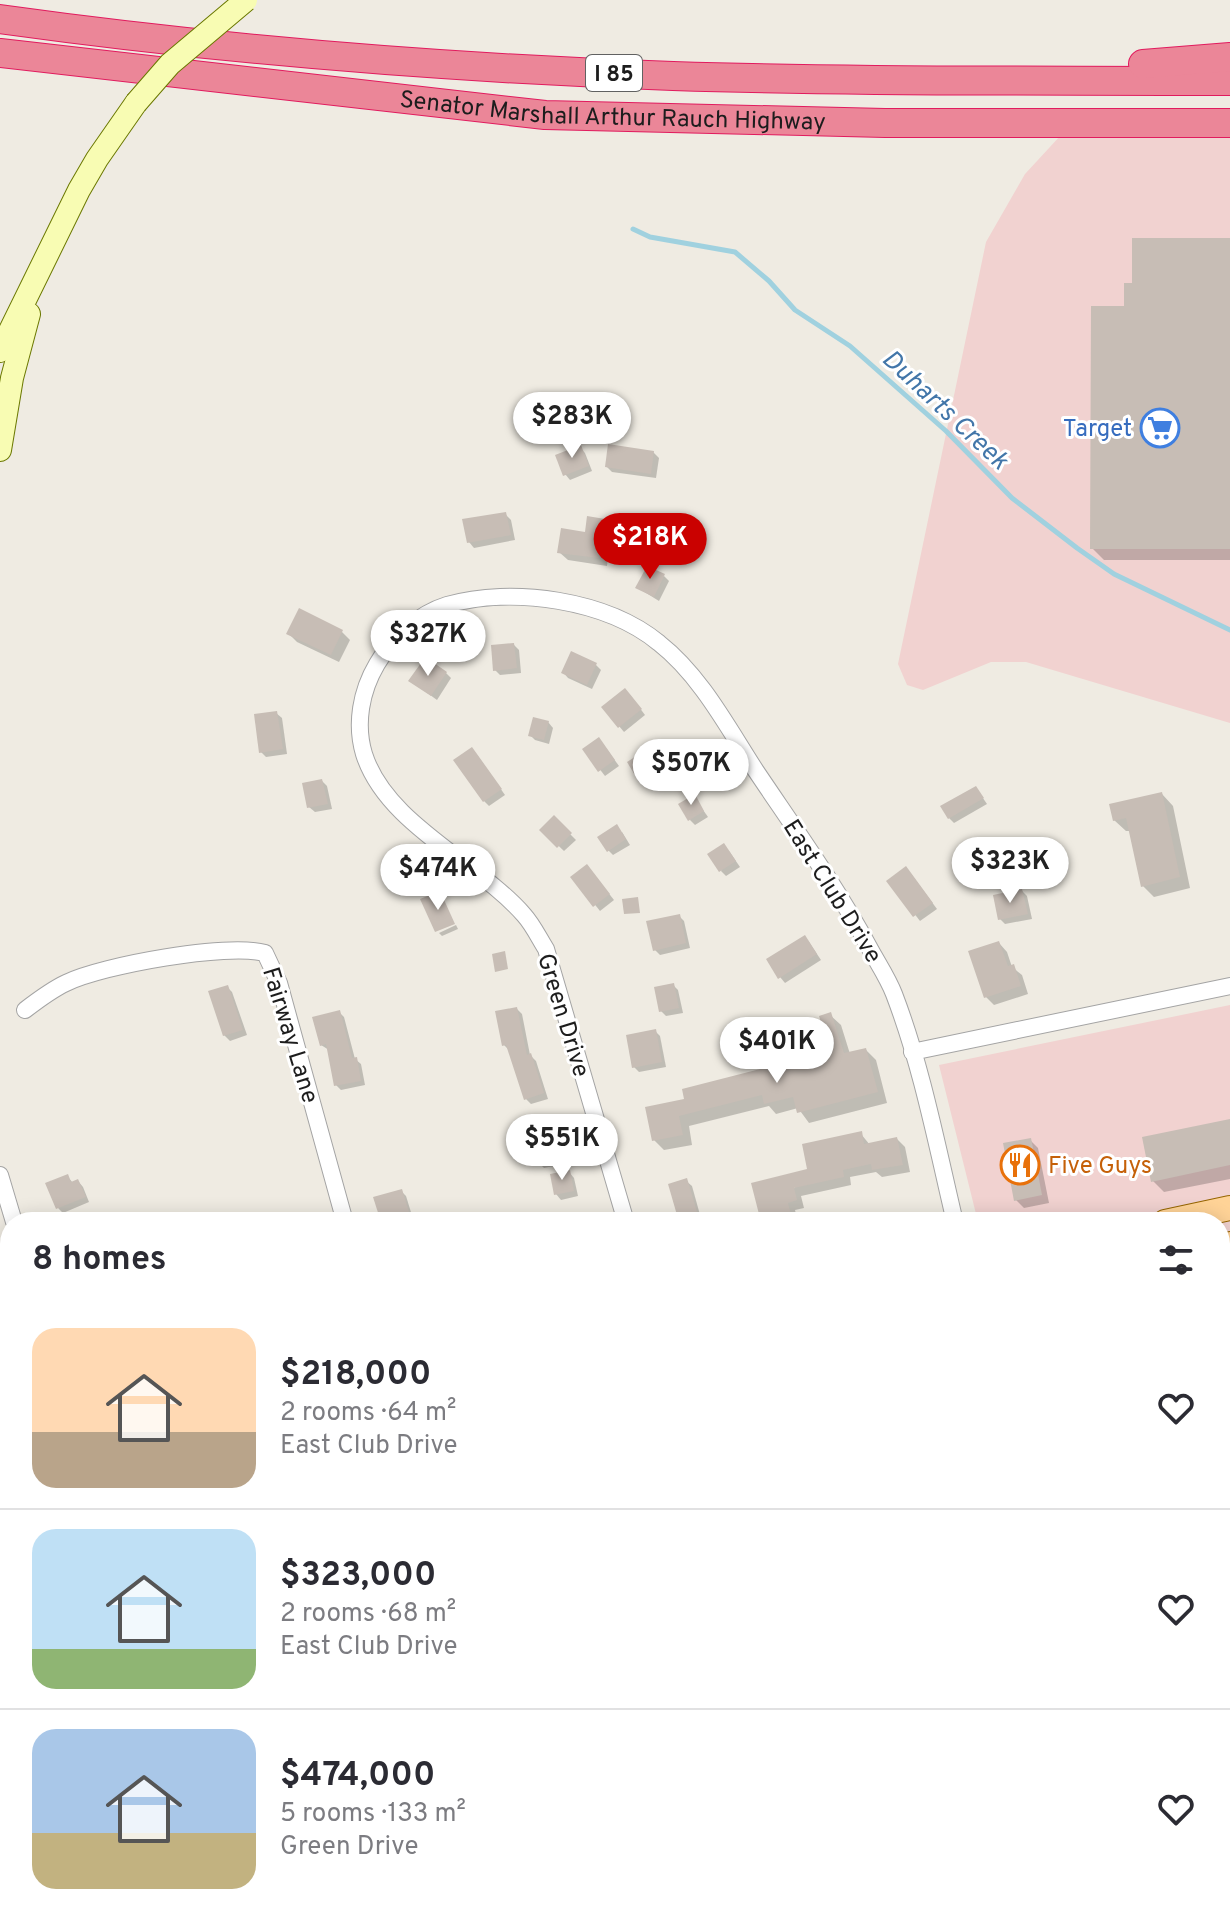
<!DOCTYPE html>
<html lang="en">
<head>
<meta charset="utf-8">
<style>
  :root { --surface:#fff; --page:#f7f7f7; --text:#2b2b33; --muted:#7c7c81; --line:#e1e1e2; --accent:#ca0100 }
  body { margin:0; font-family:Overpass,sans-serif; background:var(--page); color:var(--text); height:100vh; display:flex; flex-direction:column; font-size:30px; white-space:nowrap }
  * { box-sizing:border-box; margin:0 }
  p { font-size:26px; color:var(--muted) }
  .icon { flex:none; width:44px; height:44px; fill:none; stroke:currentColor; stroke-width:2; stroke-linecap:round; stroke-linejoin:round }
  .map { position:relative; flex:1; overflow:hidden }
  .panel { position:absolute; left:0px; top:1212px; width:1230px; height:714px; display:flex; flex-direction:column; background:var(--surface); border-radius:32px 32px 0 0; box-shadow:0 4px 20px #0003 }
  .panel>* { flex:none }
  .price { position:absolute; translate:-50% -68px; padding:0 18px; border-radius:28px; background:#fff; color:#222; font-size:26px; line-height:52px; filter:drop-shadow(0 2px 4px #0008) }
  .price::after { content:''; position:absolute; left:50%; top:48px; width:24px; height:18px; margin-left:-12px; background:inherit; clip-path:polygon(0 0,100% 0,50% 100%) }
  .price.selected { background:var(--accent); color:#fff }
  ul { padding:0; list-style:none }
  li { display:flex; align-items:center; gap:24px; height:200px; padding:0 32px }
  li+li { border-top:2px solid var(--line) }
  li span { display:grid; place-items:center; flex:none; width:224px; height:160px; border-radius:24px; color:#555 }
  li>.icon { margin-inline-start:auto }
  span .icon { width:96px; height:96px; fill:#fffc; stroke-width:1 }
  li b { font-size:34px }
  h2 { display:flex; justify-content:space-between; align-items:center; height:96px; padding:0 32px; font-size:34px }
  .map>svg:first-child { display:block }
</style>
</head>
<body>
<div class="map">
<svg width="1230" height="1925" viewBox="0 0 1230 1925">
  <rect width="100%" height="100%" fill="#efebe2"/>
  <g fill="#f1d2d0">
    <path d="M1073 122 1230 123V723L1026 662H991L923 690 907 685 898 664 986 242 1025 174Z"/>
    <path d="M1230 1005V1731H1226L1220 1710V1222H978L939 1065Z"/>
    <path d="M391 1916H559L530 1925H404Z"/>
  </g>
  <g fill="#0003">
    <path d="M1230 240V560H1104L1092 548 1126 308 1134 285Z"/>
    <path d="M580 448 585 453 592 471 570 480 565 474Z"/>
    <path d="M653 452 659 458 656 478 612 472 607 467Z"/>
    <path d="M506 515 511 520 515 540 474 548 469 542Z"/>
    <path d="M604 520 612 529 607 566 568 560 559 552Z"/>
    <path d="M664 576 669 581 659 601 638 588Z"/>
    <path d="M342 632 350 640 339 662 297 642 289 634Z"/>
    <path d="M514 645 519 650 521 673 500 675 495 670Z"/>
    <path d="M596 665 601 670 592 689 568 678 563 672Z"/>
    <path d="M431 672 446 673 451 678 437 700 411 681Z"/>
    <path d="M630 695 645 715 624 732 603 707Z"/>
    <path d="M276 713 282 718 287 754 266 757 261 752Z"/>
    <path d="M548 722 553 728 549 744 535 740 530 735Z"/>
    <path d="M603 744 619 766 605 776 584 749Z"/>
    <path d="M668 747 680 765 646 786 641 781Z"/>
    <path d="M477 755 505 795 489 806 484 801Z"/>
    <path d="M322 781 327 786 332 809 315 812 309 807Z"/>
    <path d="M976 788 987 804 954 823 949 818Z"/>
    <path d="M1162 794 1173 806 1190 888 1154 897 1143 886 1130 831H1126L1114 820Z"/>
    <path d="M694 797 708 817 695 825 690 820Z"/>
    <path d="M554 818 576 840 564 851 542 830Z"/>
    <path d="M622 832 630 845 613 855 608 850Z"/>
    <path d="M729 851 740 867 726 876 721 871Z"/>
    <path d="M592 872 614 900 600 911 573 877Z"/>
    <path d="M911 874 937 909 920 921 889 881Z"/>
    <path d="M1022 891 1027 896 1032 919 1005 924 1000 919Z"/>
    <path d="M679 916 684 921 690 948 660 955 655 950Z"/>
    <path d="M456 925 458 929 442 936 439 933Z"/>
    <path d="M809 942 821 960 785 983 780 977Z"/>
    <path d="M999 943 1007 952 1012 967 1022 975 1028 994 994 1005 986 997Z"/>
    <path d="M673 985 678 990 683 1013 666 1016 661 1011Z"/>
    <path d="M227 987 232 992 247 1035 230 1041 224 1035Z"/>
    <path d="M517 1009 522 1014 530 1055 536 1061 548 1099 531 1104 526 1099 509 1050 504 1045Z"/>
    <path d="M339 1012 344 1017 355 1059 361 1064 365 1085 341 1090 336 1085 329 1050 321 1045Z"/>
    <path d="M830 1015 841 1025 850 1054 866 1050 876 1060 887 1103 809 1123 798 1108 776 1114 769 1106 689 1126 692 1145 664 1150 654 1140 687 1101 832 1052Z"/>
    <path d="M655 1031 660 1036 666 1067 639 1072 634 1067Z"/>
    <path d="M1230 1121V1179L1164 1192 1153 1181Z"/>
    <path d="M552 1126 557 1131 564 1164 544 1168 539 1163Z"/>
    <path d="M861 1134 870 1145 897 1139 905 1147 910 1172 882 1177 876 1172 850 1177 851 1185 801 1196 804 1208 795 1210 798 1222H763L810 1171Z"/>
    <path d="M1030 1140 1038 1148 1049 1203 1024 1208 1016 1200Z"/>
    <path d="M569 1172 574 1178 578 1196 561 1200 556 1194Z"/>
    <path d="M67 1176 73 1183 78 1181 83 1187 89 1202 63 1213 58 1208Z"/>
    <path d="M686 1181 692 1186 702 1222H681Z"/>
    <path d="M401 1191 406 1196 414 1222H383Z"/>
    <path d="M1230 1396V1532L1220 1483V1399Z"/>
    <path d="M10 1419V1488L0 1437V1421Z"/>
    <path d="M10 1785V1816L0 1821V1790Z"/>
    <path d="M755 1916H840L842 1925H757Z"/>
  </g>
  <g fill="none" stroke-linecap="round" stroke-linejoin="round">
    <path stroke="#a0d1df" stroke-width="5" d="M633 229 650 237 735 252 769 281 795 310 850 346 946 431 1012 498 1077 548 1114 574 1230 630"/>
  </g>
  <g fill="#c7bdb5">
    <path d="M1132 238H1230V549H1090L1091 306H1124V283H1132Z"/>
    <path d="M608 444 654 451 651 474 605 467Z"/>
    <path d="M581 445 589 466 563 476 555 455Z"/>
    <path d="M506 512 511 535 467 543 462 519Z"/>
    <path d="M587 516 605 519 599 558 557 553 561 528 585 532Z"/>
    <path d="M647 566 665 574 654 597 635 588Z"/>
    <path d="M299 608 343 630 331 655 286 634Z"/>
    <path d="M514 643 517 668 493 671 491 645Z"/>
    <path d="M571 651 597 663 587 685 561 673Z"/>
    <path d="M421 663 430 669 434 663 447 672 431 696 408 681Z"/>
    <path d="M625 688 642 709 618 728 601 707Z"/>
    <path d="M277 711 283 749 259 753 254 714Z"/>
    <path d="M533 717 549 721 544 740 528 736Z"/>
    <path d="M599 737 615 760 598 772 582 749Z"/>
    <path d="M663 739 676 759 639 782 627 762Z"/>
    <path d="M472 747 502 789 483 802 453 760Z"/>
    <path d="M322 779 328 804 307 808 302 783Z"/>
    <path d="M976 786 984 798 948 819 940 806Z"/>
    <path d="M1162 792 1180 877 1141 887 1126 818 1113 821 1109 804Z"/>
    <path d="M695 794 704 811 688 821 678 804Z"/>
    <path d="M554 815 572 833 557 848 539 830Z"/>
    <path d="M617 824 626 839 607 852 597 837Z"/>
    <path d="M724 843 736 861 719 872 707 854Z"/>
    <path d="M587 864 610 894 593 907 570 877Z"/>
    <path d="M906 866 933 903 913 917 886 881Z"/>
    <path d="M1022 889 1028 914 998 920 993 895Z"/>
    <path d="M440 891 455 924 435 932 420 899Z"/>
    <path d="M638 897 640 913 624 914 622 899Z"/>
    <path d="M680 914 686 943 653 951 646 921Z"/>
    <path d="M805 935 817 954 778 979 766 959Z"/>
    <path d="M999 941 1008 966 1014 964 1021 986 984 998 968 951Z"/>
    <path d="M505 951 508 969 495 972 492 954Z"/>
    <path d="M674 983 679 1008 659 1012 654 987Z"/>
    <path d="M228 985 243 1030 223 1036 208 991Z"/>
    <path d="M517 1007 527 1055 531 1053 544 1093 524 1100 506 1045 502 1046 495 1011Z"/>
    <path d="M340 1010 352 1058 357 1057 361 1081 334 1086 326 1044 320 1046 312 1017Z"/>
    <path d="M831 1012 844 1053 866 1048 878 1092 797 1113 793 1097 764 1104 762 1095 679 1116 683 1135 652 1141 645 1107 684 1099 682 1089 830 1051 819 1016Z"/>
    <path d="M656 1029 662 1062 632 1068 626 1035Z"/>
    <path d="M1230 1119V1165L1151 1182 1142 1137Z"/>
    <path d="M553 1124 560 1159 537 1164 530 1128Z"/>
    <path d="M862 1131 864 1144 897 1137 903 1165 872 1170 871 1164 843 1170 844 1177 794 1188 797 1200 788 1203 793 1222H761L751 1183 807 1169 802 1144Z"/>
    <path d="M1031 1138 1042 1195 1014 1201 1003 1143Z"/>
    <path d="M570 1170 574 1191 554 1195 550 1174Z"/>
    <path d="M68 1174 71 1182 78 1179 86 1197 56 1209 45 1183Z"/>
    <path d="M687 1178 700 1222H679L668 1184Z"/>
    <path d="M402 1189 412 1222H381L373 1197Z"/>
  </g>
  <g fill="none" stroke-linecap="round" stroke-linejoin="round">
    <g stroke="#a4a4a4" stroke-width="18">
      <g id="minor">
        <path d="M25 1010C38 1000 51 990 66 983 103 965 227 943 265 953L279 983 345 1222"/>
        <path d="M912 1052 1230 986"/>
        <path d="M0 1175 14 1222"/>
        <path d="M626 1222 546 949C539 938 533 925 524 915 478 862 386 824 364 754 355 724 361 691 377 664 392 638 418 614 447 605 512 586 607 600 659 643 701 676 728 728 756 771 795 829 836 886 869 947 877 962 888 978 894 994 922 1067 937 1146 955 1222"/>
        <path d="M1220 1758 1230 1756"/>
        <path d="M355 1916 369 1925"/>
        <path d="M8 1925 19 1916"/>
        <path d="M607 1925 635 1916"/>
      </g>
    </g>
    <g stroke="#6b7800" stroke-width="24">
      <g id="secondary">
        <path d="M0 351 79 190 97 159 136 103"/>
        <path d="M0 450 12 378 29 314"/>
      </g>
    </g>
    <g stroke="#966500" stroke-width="26">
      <g id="primary">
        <path d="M1165 1222 1230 1208"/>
        <path d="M1220 1247 1230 1244"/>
        <path d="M0 1526 10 1525"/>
        <path d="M0 1555 10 1553"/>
      </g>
    </g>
    <g stroke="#e11b5e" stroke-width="30">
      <g id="motorway">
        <path d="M0 19C223 50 448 68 673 76 858 82 1044 80 1230 81"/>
        <path id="s1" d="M0 53 545 115 885 123H1230"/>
        <path d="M1143 64 1230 57"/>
      </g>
    </g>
    <use href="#minor" stroke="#fff" stroke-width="16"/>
    <use href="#secondary" stroke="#f8fcb3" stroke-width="22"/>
    <use href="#primary" stroke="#ffd397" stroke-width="24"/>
    <use href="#motorway" stroke="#eb8698" stroke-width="28"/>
    <g stroke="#6b7800" stroke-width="24" stroke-linecap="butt">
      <path id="secondary-bridge" d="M136 103 170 64 246 0"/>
    </g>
    <use href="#secondary-bridge" stroke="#f8fcb3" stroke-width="22"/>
  </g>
  <defs>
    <g id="supermarket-ring" transform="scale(2)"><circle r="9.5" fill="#fff" stroke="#3f7fe0" stroke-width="1.5"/><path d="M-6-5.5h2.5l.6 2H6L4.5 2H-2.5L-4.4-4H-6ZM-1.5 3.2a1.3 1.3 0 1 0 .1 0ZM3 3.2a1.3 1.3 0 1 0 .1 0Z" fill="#3f7fe0"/></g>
    <g id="restaurant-ring" transform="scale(2)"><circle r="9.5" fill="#fff" stroke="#e8710a" stroke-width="1.5"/><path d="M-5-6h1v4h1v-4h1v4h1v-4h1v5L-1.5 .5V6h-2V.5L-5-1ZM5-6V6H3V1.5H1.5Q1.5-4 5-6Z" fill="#e8710a"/></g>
  </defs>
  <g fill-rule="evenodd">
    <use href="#supermarket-ring" x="1160" y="428"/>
    <use href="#restaurant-ring" x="1020" y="1165"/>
  </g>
  <g text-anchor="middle" stroke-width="6" stroke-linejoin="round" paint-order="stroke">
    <rect fill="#fff" stroke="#616161" stroke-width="2" x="586" y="55" width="56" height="36" rx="6"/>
    <g font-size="22" font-weight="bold" fill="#1d1d1d">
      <text x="614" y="81">I 85</text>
    </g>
    <g font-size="24" fill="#1d1d1d" stroke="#fff">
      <text dy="8" stroke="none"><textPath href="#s1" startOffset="616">Senator Marshall Arthur Rauch Highway</textPath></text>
      <text transform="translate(833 891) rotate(58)" y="8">East Club Drive</text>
      <text transform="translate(564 1015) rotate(73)" y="8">Green Drive</text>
      <text transform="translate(291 1035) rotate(73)" y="8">Fairway Lane</text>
    </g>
    <g font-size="24" fill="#366cbe" stroke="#fff" text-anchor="end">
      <text x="1132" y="436">Target</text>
    </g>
    <g font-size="24" fill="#c56008" stroke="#fff" text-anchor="start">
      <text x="1048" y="1173">Five Guys</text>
    </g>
    <g font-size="26" font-style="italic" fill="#4276a9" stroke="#fff">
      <text transform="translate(946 409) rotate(43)" y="9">Duharts Creek</text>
    </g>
  </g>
</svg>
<b class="price" style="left:572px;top:460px">$283K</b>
<b class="price selected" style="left:650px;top:581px">$218K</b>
<b class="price" style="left:428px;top:678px">$327K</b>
<b class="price" style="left:691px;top:807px">$507K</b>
<b class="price" style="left:1010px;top:905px">$323K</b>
<b class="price" style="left:438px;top:912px">$474K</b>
<b class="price" style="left:777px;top:1085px">$401K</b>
<b class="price" style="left:562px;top:1182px">$551K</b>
<section class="panel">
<h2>8 homes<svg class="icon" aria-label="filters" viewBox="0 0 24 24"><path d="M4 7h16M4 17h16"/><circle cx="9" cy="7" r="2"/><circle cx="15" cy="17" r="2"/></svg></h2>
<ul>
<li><span style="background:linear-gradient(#ffd9b3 65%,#b9a48a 0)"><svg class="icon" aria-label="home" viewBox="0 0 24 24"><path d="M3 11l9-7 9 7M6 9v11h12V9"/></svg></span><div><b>$218,000</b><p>2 rooms · 64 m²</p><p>East Club Drive</p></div><svg class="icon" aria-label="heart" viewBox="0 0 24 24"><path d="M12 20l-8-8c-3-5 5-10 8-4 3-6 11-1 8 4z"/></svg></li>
<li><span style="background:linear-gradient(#bfe0f5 75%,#8fb573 0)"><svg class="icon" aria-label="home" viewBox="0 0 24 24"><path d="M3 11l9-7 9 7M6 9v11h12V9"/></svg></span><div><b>$323,000</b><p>2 rooms · 68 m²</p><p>East Club Drive</p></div><svg class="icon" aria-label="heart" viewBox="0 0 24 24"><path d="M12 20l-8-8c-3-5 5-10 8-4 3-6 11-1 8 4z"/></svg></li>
<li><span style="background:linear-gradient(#a9c7e8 65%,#c2b280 0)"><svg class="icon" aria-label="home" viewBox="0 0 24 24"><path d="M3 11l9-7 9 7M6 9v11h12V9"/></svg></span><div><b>$474,000</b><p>5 rooms · 133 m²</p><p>Green Drive</p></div><svg class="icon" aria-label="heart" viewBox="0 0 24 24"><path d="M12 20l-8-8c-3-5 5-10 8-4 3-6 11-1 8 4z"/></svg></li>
</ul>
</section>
</div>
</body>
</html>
